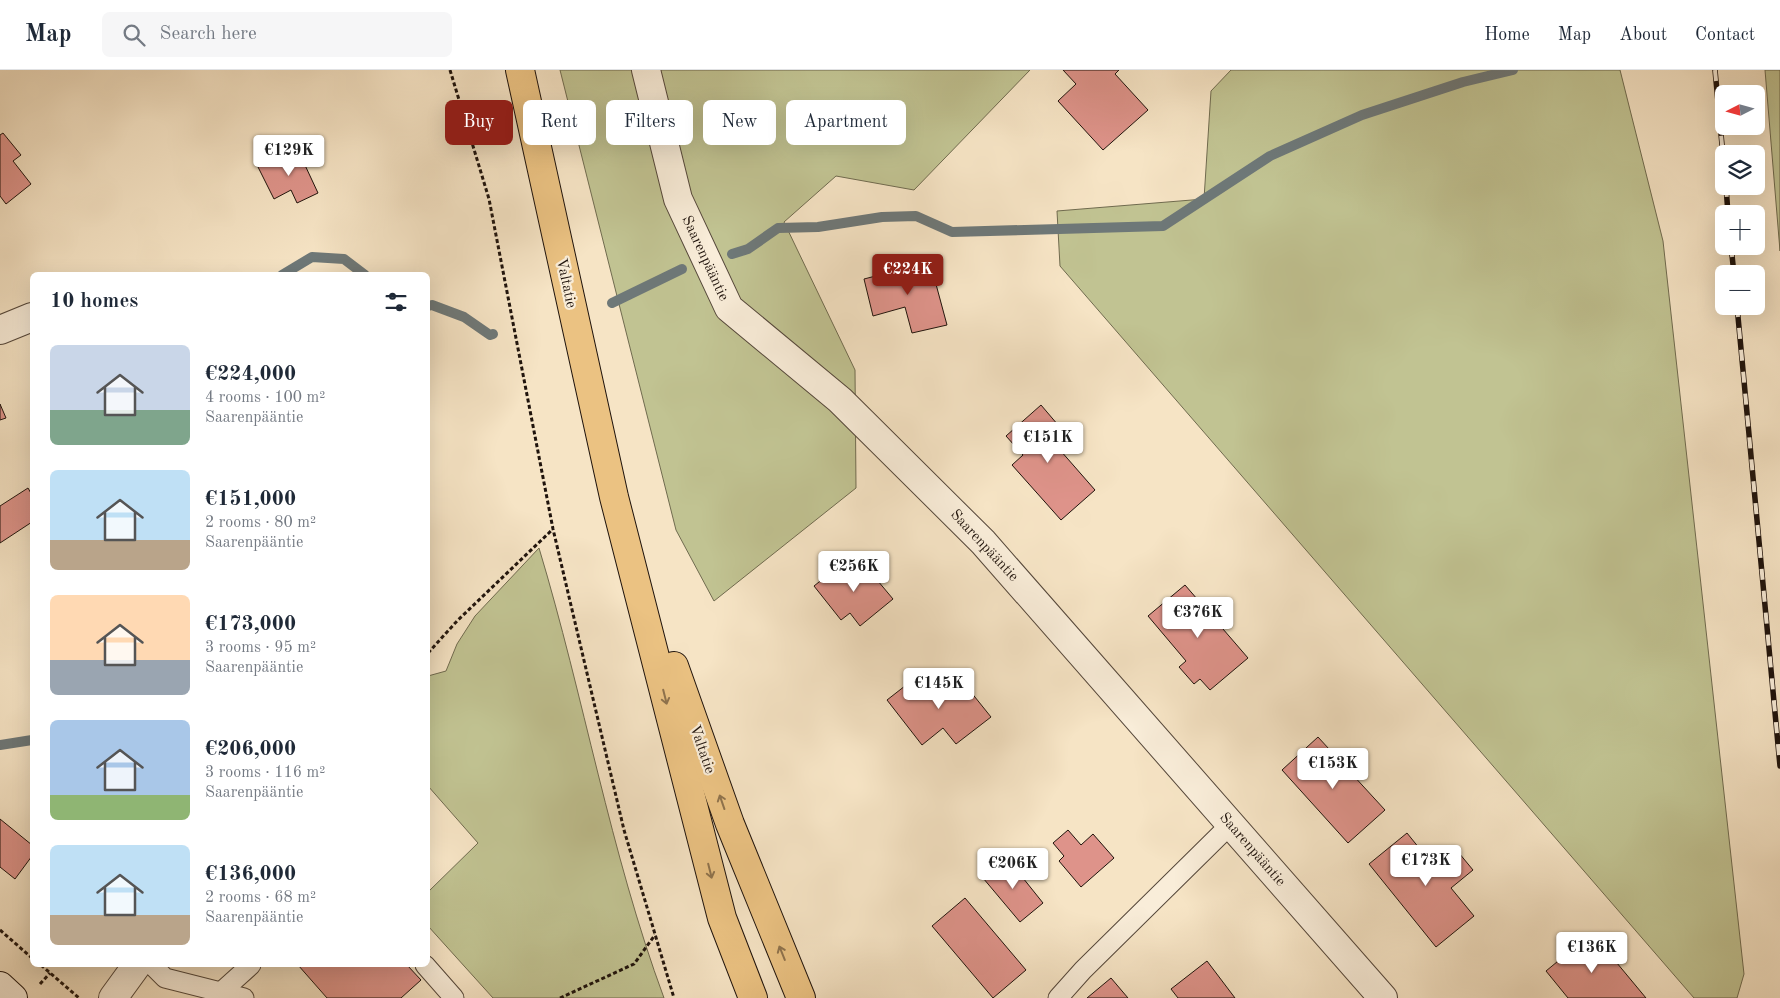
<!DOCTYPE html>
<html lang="en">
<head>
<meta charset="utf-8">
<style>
  :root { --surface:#fff; --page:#f6f6f7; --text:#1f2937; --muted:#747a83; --line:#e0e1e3; --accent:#8f2418 }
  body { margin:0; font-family:"Old Standard TT",serif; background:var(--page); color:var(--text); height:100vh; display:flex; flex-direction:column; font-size:19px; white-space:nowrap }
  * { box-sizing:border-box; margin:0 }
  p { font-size:16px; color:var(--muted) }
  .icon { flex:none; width:28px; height:28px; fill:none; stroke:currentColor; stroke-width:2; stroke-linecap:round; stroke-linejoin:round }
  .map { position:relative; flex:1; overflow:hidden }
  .details { position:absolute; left:30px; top:202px; width:400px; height:695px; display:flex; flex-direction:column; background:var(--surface); border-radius:8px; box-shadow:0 5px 20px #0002 }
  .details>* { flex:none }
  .hud { position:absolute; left:445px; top:30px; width:475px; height:45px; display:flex; gap:10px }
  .needle { width:32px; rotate:264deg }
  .fabs { position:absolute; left:1715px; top:15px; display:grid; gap:10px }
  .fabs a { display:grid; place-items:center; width:50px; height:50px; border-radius:8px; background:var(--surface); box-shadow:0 5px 20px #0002; font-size:25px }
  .price { position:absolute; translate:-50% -42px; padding:0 11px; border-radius:5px; background:#fff; color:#222; font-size:16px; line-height:32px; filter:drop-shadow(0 1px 2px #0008) }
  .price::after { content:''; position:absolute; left:50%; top:30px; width:15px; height:11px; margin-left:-8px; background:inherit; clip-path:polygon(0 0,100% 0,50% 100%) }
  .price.on { background:var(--accent); color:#fff }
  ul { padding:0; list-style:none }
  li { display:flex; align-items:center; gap:15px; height:125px; padding:0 20px }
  li span { display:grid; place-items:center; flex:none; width:140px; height:100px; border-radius:8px; color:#555 }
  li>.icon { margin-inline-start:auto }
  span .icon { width:60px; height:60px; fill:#fffc; stroke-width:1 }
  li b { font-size:21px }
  h2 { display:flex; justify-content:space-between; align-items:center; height:60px; padding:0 20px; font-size:21px }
  .tag { padding:0 18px; border-radius:8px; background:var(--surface); box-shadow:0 5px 20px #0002; font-size:18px; line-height:45px }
  .tag.on { background:var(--accent); color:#fff }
  header { display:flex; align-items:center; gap:30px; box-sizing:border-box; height:70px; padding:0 25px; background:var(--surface); border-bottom:1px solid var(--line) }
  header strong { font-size:24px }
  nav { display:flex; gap:28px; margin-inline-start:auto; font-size:18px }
  .search { width:350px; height:45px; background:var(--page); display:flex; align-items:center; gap:12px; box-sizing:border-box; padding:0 18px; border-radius:8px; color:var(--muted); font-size:19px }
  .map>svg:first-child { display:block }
</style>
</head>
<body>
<header>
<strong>Map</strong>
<div class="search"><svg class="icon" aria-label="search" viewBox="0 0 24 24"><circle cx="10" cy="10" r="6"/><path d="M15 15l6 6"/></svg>Search here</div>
<nav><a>Home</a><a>Map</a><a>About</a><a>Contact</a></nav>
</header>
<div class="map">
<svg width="1780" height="928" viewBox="0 0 1780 928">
  <rect width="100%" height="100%" fill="#f6e4c5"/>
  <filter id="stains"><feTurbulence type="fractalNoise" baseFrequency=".004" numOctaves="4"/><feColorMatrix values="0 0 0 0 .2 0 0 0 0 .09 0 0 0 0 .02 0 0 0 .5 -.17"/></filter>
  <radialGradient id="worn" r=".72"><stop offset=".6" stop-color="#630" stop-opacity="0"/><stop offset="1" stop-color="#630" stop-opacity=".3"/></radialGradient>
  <g fill="#c1c392" stroke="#706b4f">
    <path d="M560 0H1030L914 120 836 106 784 152 855 300 856 418 714 531 676 460Z"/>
    <path d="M1231 0H1620L1663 171 1744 904 1737 928H1694L1060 196 1057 141 1204 129 1211 21Z"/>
    <path d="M1765 0H1780V181Z"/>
    <path d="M539 478C584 627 610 782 664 928H493L428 856V822L478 773 428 716V606L446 601 457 574 475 546Z"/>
  </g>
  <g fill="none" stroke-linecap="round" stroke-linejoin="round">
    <g stroke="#6e7878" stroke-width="10">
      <path d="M732 184 748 179 778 158 818 157 882 147 916 146 952 162 1163 156 1270 86 1362 45 1463 12 1513 0"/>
      <path d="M282 205 312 187 344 189 365 205"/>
      <path d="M612 233 682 199"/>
      <path d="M428 236 432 235 464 247 490 265 493 264"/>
      <path d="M0 675 32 670"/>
    </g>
  </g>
  <g fill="#de938a" stroke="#1f130c">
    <path d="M1063 0H1119L1115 4 1148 40 1103 80 1058 31 1076 14Z"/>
    <path d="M3 63 21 85 13 91 31 114 6 134 0 126V65Z"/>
    <path d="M297 78 318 123 297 133 291 120 274 129 258 97Z"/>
    <path d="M930 192 947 255 912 263 905 237 873 246 864 209Z"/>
    <path d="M0 334 6 348 0 350Z"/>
    <path d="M1041 335 1064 362 1053 372 1095 420 1061 450 1012 395 1023 385 1006 366Z"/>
    <path d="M28 418 32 425V452L0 473V436Z"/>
    <path d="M862 492 893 529 860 556 850 543 841 550 814 516 839 496 847 505Z"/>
    <path d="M1185 515 1248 588 1210 620 1200 609 1194 614 1179 597 1186 591 1148 546Z"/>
    <path d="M919 605 934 625 958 606 991 647 956 674 943 658 922 675 887 630Z"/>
    <path d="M1318 667 1385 740 1348 773 1282 700Z"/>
    <path d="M0 749 32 775V786L15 809 0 797Z"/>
    <path d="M1068 760 1081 775 1093 764 1114 788 1081 817 1059 791 1064 786 1053 773Z"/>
    <path d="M1407 763 1432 794 1454 777 1473 800 1451 818 1474 846 1436 877 1369 794Z"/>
    <path d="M1007 788 1043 833 1020 852 983 808Z"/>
    <path d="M965 828 1026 900 993 928 932 856Z"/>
    <path d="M1592 863 1646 928H1568L1546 901Z"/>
    <path d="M1207 891 1235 928H1178L1171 919Z"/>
    <path d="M298 895H407L421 910 401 928H327Z"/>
    <path d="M1111 908 1128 928H1087Z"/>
  </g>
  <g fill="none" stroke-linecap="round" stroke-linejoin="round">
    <g stroke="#55473a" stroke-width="21">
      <g id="lane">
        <path d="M152 895 165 908 244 928"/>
        <path d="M425 895 454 928"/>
        <path d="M221 922 251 895"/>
        <path d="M1058 928 1083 900 1231 754"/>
      </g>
    </g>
    <g stroke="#55473a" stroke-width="30">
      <g id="street">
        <path d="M646 0 678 129 729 238 840 330 983 472 1383 928"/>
        <path d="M0 260 32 247"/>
        <path d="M113 928 137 895"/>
      </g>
    </g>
    <g stroke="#1f130c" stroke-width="30">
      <path id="secondary" d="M0 916 13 928"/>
    </g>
    <g stroke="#1f130c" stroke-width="30">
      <g id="highway">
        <path d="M520 0 614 427 722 848 753 928"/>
        <path d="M674 596 730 754 801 928"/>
      </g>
    </g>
    <g stroke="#1f130c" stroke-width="3" stroke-dasharray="4 2.5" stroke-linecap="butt">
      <path d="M450 0 489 129 553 459 624 760 674 928"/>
      <path d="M428 583 457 551 552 460"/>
      <path d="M0 860 32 888"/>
      <path d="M41 895 79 928"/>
      <path d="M40 914 50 903"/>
      <path d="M560 928 634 894 655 865"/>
    </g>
    <use href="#lane" stroke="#f9edd9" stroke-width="19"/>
    <use href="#street" stroke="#f9edd9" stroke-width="28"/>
    <use href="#secondary" stroke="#f9edd9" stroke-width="28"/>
    <use href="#highway" stroke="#ebc282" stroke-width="28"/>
    <g stroke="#1f130c" stroke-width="5.5">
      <g id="rail">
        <path d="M1715 0 1724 96"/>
        <path d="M1726 116 1728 144"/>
        <path d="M1731 176 1734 204"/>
        <path d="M1737 236 1780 696"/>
      </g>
    </g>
    <use href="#rail" stroke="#f9edd9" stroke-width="4" stroke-dasharray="11" stroke-linecap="butt"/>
  </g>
  <defs><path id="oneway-shaft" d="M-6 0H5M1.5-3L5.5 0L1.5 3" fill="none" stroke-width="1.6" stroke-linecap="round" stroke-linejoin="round" transform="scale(1.25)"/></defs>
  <g stroke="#8f734d">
    <use href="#oneway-shaft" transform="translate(665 627) rotate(76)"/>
    <use href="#oneway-shaft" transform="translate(722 732) rotate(-109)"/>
    <use href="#oneway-shaft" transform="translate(710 801) rotate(76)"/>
    <use href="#oneway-shaft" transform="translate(782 883) rotate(-112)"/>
  </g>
  <g text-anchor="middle" stroke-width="4.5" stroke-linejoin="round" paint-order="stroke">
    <g font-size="15" fill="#1f130c" stroke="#f9edd9">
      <text transform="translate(706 188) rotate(65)" y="5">Saarenpääntie</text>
      <text transform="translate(567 213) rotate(78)" y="5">Valtatie</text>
      <text transform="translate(985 475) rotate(47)" y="5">Saarenpääntie</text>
      <text transform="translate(703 679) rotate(71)" y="5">Valtatie</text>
      <text transform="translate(1253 779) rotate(49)" y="5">Saarenpääntie</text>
    </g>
  </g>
  <rect width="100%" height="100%" filter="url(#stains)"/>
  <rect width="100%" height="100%" fill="url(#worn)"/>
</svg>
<div class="fabs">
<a><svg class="needle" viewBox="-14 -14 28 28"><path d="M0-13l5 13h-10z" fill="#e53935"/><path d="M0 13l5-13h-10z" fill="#747a83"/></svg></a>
<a><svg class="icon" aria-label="layers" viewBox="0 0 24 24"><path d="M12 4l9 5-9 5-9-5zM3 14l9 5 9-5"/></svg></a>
<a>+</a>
<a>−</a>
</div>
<b class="price" style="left:289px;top:107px">€129K</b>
<b class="price on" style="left:908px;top:226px">€224K</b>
<b class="price" style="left:1048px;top:394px">€151K</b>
<b class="price" style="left:854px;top:523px">€256K</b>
<b class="price" style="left:1198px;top:569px">€376K</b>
<b class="price" style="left:939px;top:640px">€145K</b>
<b class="price" style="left:1333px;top:720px">€153K</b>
<b class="price" style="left:1426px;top:817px">€173K</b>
<b class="price" style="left:1013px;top:820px">€206K</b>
<b class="price" style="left:1592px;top:904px">€136K</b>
<div class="hud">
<a class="tag on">Buy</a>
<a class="tag">Rent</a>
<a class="tag">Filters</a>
<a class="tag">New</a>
<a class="tag">Apartment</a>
</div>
<section class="details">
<h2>10 homes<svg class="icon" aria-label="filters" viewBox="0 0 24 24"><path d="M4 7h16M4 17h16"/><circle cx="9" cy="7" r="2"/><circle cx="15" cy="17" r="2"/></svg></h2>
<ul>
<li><span style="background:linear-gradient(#c9d6e8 65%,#7fa58c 0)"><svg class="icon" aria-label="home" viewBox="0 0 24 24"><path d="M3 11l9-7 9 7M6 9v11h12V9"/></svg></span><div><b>€224,000</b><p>4 rooms · 100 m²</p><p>Saarenpääntie</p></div></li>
<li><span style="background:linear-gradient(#bfe0f5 70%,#b9a48a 0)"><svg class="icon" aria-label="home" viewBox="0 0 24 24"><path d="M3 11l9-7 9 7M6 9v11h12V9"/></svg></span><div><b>€151,000</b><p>2 rooms · 80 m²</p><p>Saarenpääntie</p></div></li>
<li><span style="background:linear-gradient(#ffd9b3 65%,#9aa5b1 0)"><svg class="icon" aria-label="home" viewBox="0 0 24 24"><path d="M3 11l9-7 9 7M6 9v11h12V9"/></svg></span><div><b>€173,000</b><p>3 rooms · 95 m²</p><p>Saarenpääntie</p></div></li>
<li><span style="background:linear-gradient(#a9c7e8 75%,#8fb573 0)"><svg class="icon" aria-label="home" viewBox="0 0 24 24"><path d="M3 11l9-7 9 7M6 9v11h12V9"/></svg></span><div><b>€206,000</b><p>3 rooms · 116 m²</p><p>Saarenpääntie</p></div></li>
<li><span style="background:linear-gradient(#bfe0f5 70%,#b9a48a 0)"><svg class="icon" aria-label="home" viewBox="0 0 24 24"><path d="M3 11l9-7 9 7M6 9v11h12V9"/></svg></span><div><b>€136,000</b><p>2 rooms · 68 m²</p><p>Saarenpääntie</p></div></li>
</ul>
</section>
</div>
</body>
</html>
